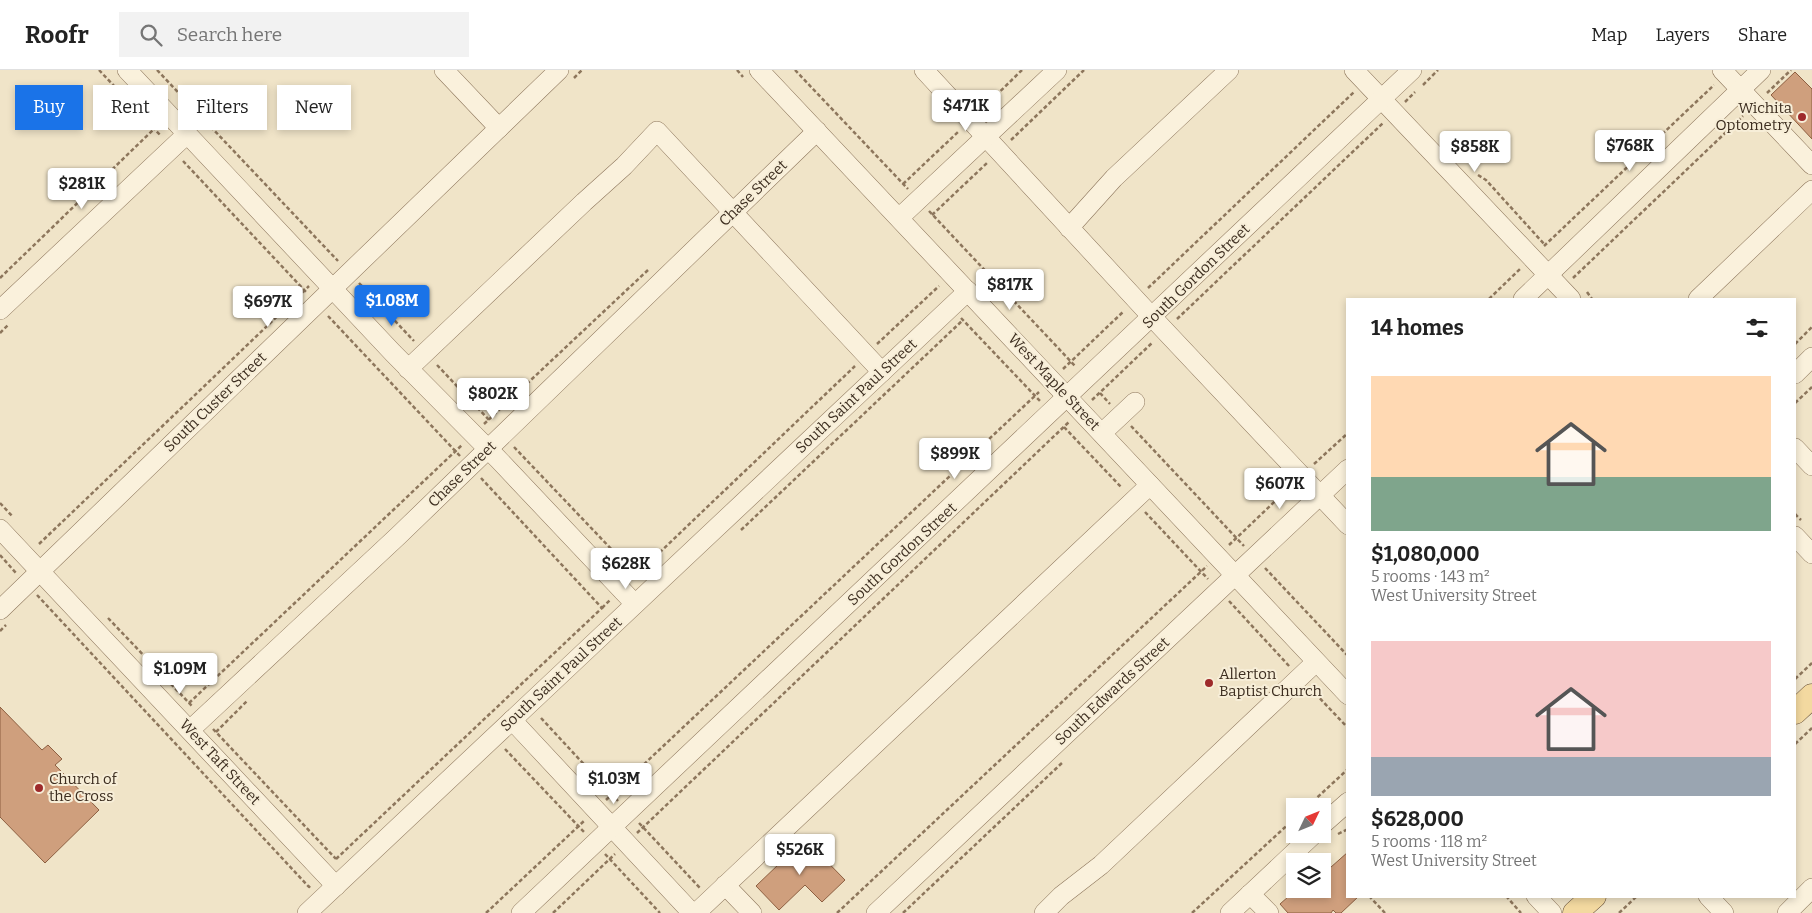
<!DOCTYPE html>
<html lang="en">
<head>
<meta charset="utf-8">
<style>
  :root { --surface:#fff; --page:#f2f2f2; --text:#222; --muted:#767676; --line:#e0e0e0; --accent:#1a73e8 }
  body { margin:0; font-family:Bitter,serif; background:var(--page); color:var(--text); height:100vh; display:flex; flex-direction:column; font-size:19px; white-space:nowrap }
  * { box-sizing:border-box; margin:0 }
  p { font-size:16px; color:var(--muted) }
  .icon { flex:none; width:28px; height:28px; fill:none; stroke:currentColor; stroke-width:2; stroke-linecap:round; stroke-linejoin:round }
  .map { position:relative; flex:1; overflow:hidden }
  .panel { position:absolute; left:1346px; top:228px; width:450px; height:600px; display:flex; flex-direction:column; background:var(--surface); border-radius:0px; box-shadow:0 2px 8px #0003 }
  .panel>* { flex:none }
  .guide { position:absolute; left:15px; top:15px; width:475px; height:45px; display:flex; gap:10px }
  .needle { width:32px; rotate:47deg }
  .tools { position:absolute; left:1286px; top:728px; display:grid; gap:10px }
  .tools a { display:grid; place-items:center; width:45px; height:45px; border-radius:0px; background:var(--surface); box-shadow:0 2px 8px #0003; font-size:25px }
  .price { position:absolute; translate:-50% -42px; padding:0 11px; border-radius:5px; background:#fff; color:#222; font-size:16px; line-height:32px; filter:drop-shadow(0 1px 2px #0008) }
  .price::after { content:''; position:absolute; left:50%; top:30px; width:15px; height:11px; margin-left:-8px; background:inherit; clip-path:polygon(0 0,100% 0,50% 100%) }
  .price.current { background:var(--accent); color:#fff }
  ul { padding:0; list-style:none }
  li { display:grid; align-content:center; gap:10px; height:265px; padding:0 25px }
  li span { display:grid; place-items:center; height:155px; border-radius:0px; color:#555 }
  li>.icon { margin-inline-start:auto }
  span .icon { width:90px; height:90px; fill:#fffc; stroke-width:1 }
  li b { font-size:21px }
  h2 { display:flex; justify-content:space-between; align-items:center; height:60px; padding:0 25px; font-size:21px }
  .pill { padding:0 18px; border-radius:0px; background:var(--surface); box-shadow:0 2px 8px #0003; font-size:18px; line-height:45px }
  .pill.current { background:var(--accent); color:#fff }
  header { display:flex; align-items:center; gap:30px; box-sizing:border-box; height:70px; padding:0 25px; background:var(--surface); border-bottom:1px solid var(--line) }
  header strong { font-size:24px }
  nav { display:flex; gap:28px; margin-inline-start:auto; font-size:18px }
  .search { width:350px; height:45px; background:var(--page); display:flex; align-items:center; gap:12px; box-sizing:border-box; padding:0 18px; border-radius:0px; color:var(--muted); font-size:19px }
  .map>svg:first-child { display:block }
</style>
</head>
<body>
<header>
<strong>Roofr</strong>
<div class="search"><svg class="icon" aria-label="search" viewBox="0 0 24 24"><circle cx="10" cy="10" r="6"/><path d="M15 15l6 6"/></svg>Search here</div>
<nav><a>Map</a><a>Layers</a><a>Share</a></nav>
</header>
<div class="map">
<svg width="1812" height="843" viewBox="0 0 1812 843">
  <rect width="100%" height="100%" fill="#f0e4c8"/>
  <g fill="#cf9f7d" stroke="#8d5f41">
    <path d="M1795 2 1812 19V69L1771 25Z"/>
    <path d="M0 637 42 680 48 675 62 689 55 695 99 740 45 793 0 747Z"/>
    <path d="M805 769 845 810 822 832 805 815 779 840 756 816Z"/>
    <path d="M1348 782V826H1359L1341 843H1336L1333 840 1331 843H1288L1280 834 1297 819H1322V805Z"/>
  </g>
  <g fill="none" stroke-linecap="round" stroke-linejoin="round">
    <g stroke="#8d765c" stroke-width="20">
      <g id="minor">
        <path d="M127 0 393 283 498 389 635 534"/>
        <path d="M444 0 499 58"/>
        <path d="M759 0 1348 625"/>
        <path d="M924 0 1152 247 1348 455"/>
        <path d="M1354 0 1571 229"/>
        <path d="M1722 0 1812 95"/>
        <path d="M899 148 1057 0"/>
        <path d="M1069 158 1114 108 1229 0"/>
        <path d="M1523 229 1761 0"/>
        <path d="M1698 229 1812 120"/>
        <path d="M0 240 187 64"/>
        <path d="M408 299 584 132 624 96 657 61 882 302"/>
        <path d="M1795 304 1812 287"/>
        <path d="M1102 363 1135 332"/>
        <path d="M1795 378 1812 396"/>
        <path d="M0 459 336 816"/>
        <path d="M1795 466 1812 484"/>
        <path d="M0 540 559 0"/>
        <path d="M512 650 692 843"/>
        <path d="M190 660 398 466 817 61"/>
        <path d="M1322 755 1348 732"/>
        <path d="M725 815 752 843"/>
        <path d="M1250 824 1269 843"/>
        <path d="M1536 826 1552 843"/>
        <path d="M1708 826 1724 843"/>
        <path d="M307 843 968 221"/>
        <path d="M521 843 1412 0"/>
        <path d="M696 843 1150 415"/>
        <path d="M876 843 1348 399"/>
        <path d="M1044 843 1061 826 1101 795 1316 592"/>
        <path d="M1230 843 1314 764"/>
        <path d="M1787 843 1812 818"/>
      </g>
    </g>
    <g stroke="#5b4430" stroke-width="25">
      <g id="major">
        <path d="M1795 642 1812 626"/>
        <path d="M1575 843 1594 826"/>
      </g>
    </g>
    <g stroke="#8d765c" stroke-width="2.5" stroke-dasharray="4 2.5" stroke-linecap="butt">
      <path d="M99 0 161 66"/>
      <path d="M157 0 338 191"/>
      <path d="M737 0 743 7"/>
      <path d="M795 0 908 119"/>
      <path d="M574 8 582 0"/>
      <path d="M1423 15 1438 0"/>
      <path d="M1767 23 1791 0"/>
      <path d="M1405 32 1415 22"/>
      <path d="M982 39 1022 0"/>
      <path d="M1011 70 1084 0"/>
      <path d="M183 91 306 222"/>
      <path d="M1478 105 1486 110 1545 175"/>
      <path d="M903 114 958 62"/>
      <path d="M929 141 1076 297"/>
      <path d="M932 145 987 93"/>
      <path d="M1544 176 1714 15"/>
      <path d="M0 208 154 59"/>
      <path d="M1573 208 1743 46"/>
      <path d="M359 213 414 271"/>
      <path d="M1148 218 1354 22"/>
      <path d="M1587 222 1592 229"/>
      <path d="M1489 229 1520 199"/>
      <path d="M328 246 460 386"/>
      <path d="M961 248 1040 331"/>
      <path d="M1177 249 1383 53"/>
      <path d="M0 263 9 254"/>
      <path d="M877 274 939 216"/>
      <path d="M1795 274 1812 257"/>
      <path d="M437 295 490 351"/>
      <path d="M1063 299 1124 241"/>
      <path d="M1100 323 1110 334"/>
      <path d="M1092 330 1153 272"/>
      <path d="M1795 333 1812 317"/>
      <path d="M484 354 648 200"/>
      <path d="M1131 356 1244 476"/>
      <path d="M1064 357 1122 418"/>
      <path d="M514 377 636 505 632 509"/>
      <path d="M1314 394 1348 363"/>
      <path d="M0 433 13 447"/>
      <path d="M1145 442 1208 509"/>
      <path d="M1795 444 1801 450"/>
      <path d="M741 460 963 250"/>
      <path d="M39 474 309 216"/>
      <path d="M1229 475 1290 417"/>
      <path d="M0 485 16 503"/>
      <path d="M1265 498 1348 586"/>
      <path d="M636 505 855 296"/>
      <path d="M37 525 309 817 311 815"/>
      <path d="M1229 531 1290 597"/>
      <path d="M602 538 610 530"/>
      <path d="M108 548 192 636"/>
      <path d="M0 561 6 555"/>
      <path d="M1795 609 1812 593"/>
      <path d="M1311 619 1348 658"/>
      <path d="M189 633 462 375"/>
      <path d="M541 648 618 731"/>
      <path d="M213 659 336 789"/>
      <path d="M216 662 247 631"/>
      <path d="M1795 674 1812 658"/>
      <path d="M505 679 584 762"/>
      <path d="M606 730 1039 322"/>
      <path d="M1308 736 1348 699"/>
      <path d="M639 753 700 818"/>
      <path d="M637 763 1070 351"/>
      <path d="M1338 764 1348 759"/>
      <path d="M605 784 660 843"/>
      <path d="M336 789 602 538 481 408"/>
      <path d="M1369 826 1385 843"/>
      <path d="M1506 826 1521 843"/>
      <path d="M486 843 584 751"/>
      <path d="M553 843 615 784"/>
      <path d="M837 843 1207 496"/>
      <path d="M903 843 1063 692"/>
      <path d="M1192 843 1295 748"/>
      <path d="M1619 843 1637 826"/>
    </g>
    <use href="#minor" stroke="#faf1dc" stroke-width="19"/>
    <use href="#major" stroke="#f3d9a0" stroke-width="24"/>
  </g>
  <g fill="#9e2a2b" stroke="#f7eed8" stroke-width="2">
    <circle cx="1802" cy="47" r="5"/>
    <circle cx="1209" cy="613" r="5"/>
    <circle cx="39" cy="718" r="5"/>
  </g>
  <g text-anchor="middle" stroke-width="4" stroke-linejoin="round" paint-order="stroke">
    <g font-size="15" fill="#3d2e20" stroke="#f7eed8" text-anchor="start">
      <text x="1792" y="43" text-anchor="end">Wichita<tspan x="1792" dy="17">Optometry</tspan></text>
      <text x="1219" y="609">Allerton<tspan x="1219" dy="17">Baptist Church</tspan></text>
      <text x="49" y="714">Church of<tspan x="49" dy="17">the Cross</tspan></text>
    </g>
    <g font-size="15" fill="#3d2e20" stroke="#f7eed8">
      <text transform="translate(753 123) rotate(-44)" y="5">Chase Street</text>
      <text transform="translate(1196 206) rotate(-44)" y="5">South Gordon Street</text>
      <text transform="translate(1054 312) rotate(47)" y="5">West Maple Street</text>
      <text transform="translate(856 326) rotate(-43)" y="5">South Saint Paul Street</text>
      <text transform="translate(215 332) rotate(-44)" y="5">South Custer Street</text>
      <text transform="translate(462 404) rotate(-44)" y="5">Chase Street</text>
      <text transform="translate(902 484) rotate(-43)" y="5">South Gordon Street</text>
      <text transform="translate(561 604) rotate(-43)" y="5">South Saint Paul Street</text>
      <text transform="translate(1112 621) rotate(-43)" y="5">South Edwards Street</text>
      <text transform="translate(220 692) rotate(47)" y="5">West Taft Street</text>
    </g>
  </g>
</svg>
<div class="tools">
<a><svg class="needle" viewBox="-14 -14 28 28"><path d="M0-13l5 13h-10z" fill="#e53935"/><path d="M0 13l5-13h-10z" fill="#767676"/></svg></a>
<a><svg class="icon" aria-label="layers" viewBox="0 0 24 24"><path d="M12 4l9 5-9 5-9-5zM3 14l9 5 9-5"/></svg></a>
</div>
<b class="price" style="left:966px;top:62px">$471K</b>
<b class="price" style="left:1630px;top:102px">$768K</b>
<b class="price" style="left:1475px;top:103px">$858K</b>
<b class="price" style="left:82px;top:140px">$281K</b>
<b class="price" style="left:1010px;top:241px">$817K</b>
<b class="price current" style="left:392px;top:257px">$1.08M</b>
<b class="price" style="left:268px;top:258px">$697K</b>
<b class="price" style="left:493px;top:350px">$802K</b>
<b class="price" style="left:955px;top:410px">$899K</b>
<b class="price" style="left:1280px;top:440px">$607K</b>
<b class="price" style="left:626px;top:520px">$628K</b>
<b class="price" style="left:180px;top:625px">$1.09M</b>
<b class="price" style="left:614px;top:735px">$1.03M</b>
<b class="price" style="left:800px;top:806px">$526K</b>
<div class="guide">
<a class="pill current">Buy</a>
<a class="pill">Rent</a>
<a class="pill">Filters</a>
<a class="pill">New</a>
</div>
<section class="panel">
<h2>14 homes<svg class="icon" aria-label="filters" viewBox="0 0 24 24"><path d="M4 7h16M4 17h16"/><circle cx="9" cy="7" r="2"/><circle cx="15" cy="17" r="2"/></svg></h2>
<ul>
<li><span style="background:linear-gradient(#ffd9b3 65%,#7fa58c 0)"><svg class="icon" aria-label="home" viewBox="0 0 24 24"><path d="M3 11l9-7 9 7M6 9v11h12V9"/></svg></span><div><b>$1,080,000</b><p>5 rooms · 143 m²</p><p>West University Street</p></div></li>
<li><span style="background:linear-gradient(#f6c9c9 75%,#9aa5b1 0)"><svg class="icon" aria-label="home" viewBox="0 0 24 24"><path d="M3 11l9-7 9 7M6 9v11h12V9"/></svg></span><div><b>$628,000</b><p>5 rooms · 118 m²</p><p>West University Street</p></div></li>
</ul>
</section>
</div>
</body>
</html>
